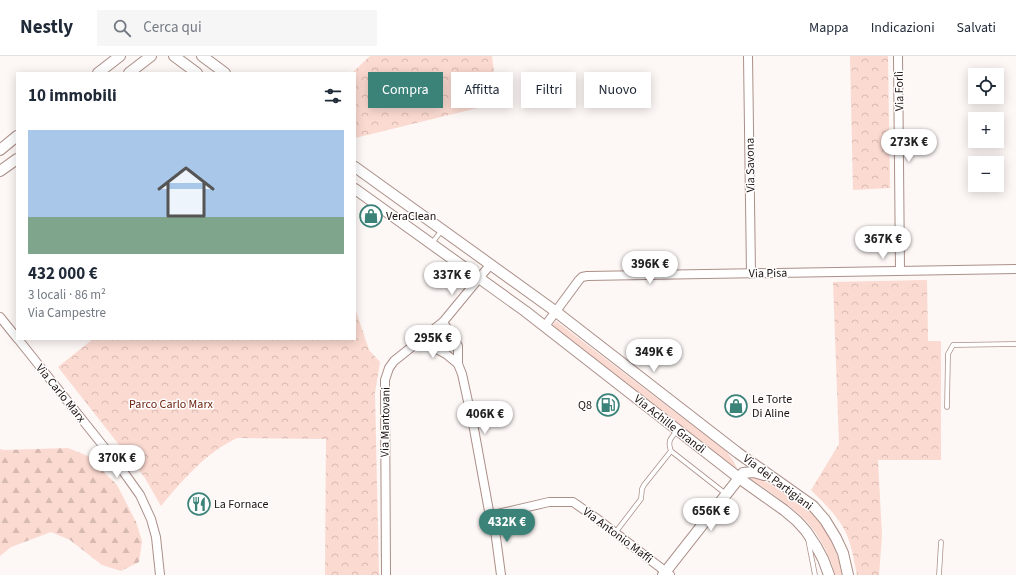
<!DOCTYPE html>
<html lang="it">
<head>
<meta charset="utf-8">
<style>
  :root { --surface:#fff; --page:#f6f6f7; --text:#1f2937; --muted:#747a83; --line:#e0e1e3; --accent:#3b8279 }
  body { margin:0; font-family:"Source Sans 3",sans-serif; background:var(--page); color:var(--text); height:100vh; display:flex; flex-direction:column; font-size:15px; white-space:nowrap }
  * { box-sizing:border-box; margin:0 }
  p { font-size:13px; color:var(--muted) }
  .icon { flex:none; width:22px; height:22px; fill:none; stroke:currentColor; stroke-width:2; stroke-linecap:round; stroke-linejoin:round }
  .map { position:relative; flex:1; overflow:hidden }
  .sheet { position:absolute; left:16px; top:16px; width:340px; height:268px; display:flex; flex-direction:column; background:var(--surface); border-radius:0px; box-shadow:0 2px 10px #0003 }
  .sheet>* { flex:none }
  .top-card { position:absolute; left:368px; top:16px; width:380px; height:36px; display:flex; gap:8px }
  .tools { position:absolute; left:968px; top:12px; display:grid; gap:8px }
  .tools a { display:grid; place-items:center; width:36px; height:36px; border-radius:0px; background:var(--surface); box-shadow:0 2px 10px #0003; font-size:20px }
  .price { position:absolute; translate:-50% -34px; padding:0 9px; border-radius:14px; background:#fff; color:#222; font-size:13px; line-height:26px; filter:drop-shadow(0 1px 2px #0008) }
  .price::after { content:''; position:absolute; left:50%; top:24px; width:12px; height:9px; margin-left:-6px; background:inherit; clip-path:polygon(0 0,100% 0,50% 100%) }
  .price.current { background:var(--accent); color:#fff }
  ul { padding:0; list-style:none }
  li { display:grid; align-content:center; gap:8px; height:212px; padding:0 12px }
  li span { display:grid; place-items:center; height:124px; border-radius:0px; color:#555 }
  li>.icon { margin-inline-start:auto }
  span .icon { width:72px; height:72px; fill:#fffc; stroke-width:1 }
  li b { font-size:17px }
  h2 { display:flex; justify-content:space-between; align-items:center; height:48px; padding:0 12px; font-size:17px }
  .tag { padding:0 14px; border-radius:0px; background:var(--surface); box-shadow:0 2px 10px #0003; font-size:14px; line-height:36px }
  .tag.current { background:var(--accent); color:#fff }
  header { display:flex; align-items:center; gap:24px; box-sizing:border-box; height:56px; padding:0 20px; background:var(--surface); border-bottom:1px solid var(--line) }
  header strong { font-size:19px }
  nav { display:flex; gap:22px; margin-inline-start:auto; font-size:14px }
  .search { width:280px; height:36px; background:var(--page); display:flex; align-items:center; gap:10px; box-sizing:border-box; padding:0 14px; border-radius:0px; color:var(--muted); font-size:15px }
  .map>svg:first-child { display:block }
</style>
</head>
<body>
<header>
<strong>Nestly</strong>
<div class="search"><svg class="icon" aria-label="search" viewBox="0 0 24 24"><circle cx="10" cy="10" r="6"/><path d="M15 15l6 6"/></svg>Cerca qui</div>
<nav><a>Mappa</a><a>Indicazioni</a><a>Salvati</a></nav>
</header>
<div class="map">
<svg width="1016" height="519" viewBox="0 0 1016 519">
  <defs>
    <pattern id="forest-firs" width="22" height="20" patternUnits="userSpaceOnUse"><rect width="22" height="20" fill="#fbdad1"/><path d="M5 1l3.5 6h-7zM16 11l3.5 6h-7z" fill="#d7bab2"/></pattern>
    <pattern id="park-crowns" width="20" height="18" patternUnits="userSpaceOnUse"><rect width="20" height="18" fill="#fbdad1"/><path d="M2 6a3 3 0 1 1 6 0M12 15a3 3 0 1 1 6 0" fill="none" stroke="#d7bab2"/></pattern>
  </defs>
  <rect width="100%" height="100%" fill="#fdf7f5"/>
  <g fill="#fbdad1">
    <path d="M556 265 726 395 732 403 738 414 552 270Z"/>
    <path d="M748 421C762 422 772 429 783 437 792 443 801 448 809 454 826 470 839 496 842 519H835C829 497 817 474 800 459 784 445 765 433 748 421Z"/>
  </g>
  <path fill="url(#forest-firs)" d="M68 392 88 400 117 429 136 466 142 485 139 506 121 515 102 509 70 484 51 476 11 491 0 500V393L4 394Z"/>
  <g fill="url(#park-crowns)">
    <path d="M370 0H492L498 47 355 82V17H352Z"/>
    <path d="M850 0H888L890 132 853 134Z"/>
    <path d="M927 224 928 285H941V404H878L882 480 879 519H857C854 505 852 490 846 477 839 461 823 446 811 434L839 388 833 226Z"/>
    <path d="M355 252 369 294 380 306 375 337 379 519H325L326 383 237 382C205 397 183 424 161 450L145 422 58 311 93 283H355Z"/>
  </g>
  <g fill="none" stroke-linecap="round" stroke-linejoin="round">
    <g stroke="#ab9089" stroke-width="5.5">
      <g id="service">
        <path d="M432 187 442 174"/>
        <path d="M947 351 948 298 953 289 1016 288"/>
        <path d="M671 395C667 384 671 382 678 374"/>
        <path d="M615 477 641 443 642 433 644 429 671 395 726 438"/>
        <path d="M808 483 815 519"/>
        <path d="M939 519 941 486"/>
      </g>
    </g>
    <g stroke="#ab9089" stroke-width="10">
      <g id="minor">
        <path d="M748 0 751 218"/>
        <path d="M898 0 900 214"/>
        <path d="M0 261 17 282"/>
        <path d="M443 266 458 290V308L462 318 474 373 489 455 493 459 501 519"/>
        <path d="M545 270 579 224 582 221 587 220 1016 213"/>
        <path d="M424 281 433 291 446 298 458 308"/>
        <path d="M18 283 120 411 140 439 151 463 156 481 160 519"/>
        <path d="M493 459 549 446H573L596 462 670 519"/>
        <path d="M386 519 385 336V324L389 312 394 305 443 266 490 209"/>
      </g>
    </g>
    <g stroke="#ab9089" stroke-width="12">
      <g id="tertiary">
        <path d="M174 0 197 17"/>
        <path d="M202 0 225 17"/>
        <path d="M98 17 120 0"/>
        <path d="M129 17 151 0"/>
        <path d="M0 94 17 80"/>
        <path d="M355 111 555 255 738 397 813 450 825 464 836 482 843 497 848 519"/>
        <path d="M0 115 17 103"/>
        <path d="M355 133 525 255 739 422 784 454 797 465 806 475 816 490 823 503 829 519"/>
        <path d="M663 519 743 417 754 416 764 419"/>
      </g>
    </g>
    <use href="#service" stroke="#fff" stroke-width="4"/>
    <use href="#minor" stroke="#fff" stroke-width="8"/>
    <use href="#tertiary" stroke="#fff" stroke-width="10"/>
  </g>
  <defs>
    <g id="shop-ring" transform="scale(1.15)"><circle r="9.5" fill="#fff" stroke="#3b8279" stroke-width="1.5"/><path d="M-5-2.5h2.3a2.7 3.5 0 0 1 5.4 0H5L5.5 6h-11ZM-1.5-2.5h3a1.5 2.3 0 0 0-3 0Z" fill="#3b8279"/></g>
    <g id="fuel-ring" transform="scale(1.15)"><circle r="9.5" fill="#fff" stroke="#3b8279" stroke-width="1.5"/><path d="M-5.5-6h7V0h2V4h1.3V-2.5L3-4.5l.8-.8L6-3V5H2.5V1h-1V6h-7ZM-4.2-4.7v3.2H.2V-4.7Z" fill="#3b8279"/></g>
    <g id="restaurant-ring" transform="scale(1.15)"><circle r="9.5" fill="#fff" stroke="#3b8279" stroke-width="1.5"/><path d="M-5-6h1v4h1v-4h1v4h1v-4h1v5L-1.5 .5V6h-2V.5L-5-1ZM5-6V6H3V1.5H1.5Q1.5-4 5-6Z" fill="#3b8279"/></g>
  </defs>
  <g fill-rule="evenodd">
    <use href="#shop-ring" x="371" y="160"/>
    <use href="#fuel-ring" x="608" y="349"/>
    <use href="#shop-ring" x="736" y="350"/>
    <use href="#restaurant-ring" x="199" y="448"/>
  </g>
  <g text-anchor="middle" stroke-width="3" stroke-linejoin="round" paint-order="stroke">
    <g font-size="12" fill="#1b110f" stroke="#fff">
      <text transform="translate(899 35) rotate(-91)" y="4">Via Forlì</text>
      <text transform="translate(750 109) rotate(-91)" y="4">Via Savona</text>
      <text transform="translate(768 217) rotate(-1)" y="4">Via Pisa</text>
      <text transform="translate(61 337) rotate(51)" y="4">Via Carlo Marx</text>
      <text transform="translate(385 366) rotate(-89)" y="4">Via Mantovani</text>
      <text transform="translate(670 368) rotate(38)" y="4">Via Achille Grandi</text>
      <text transform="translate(778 426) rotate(37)" y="4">Via dei Partigiani</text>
      <text transform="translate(618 479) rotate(37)" y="4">Via Antonio Maffi</text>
    </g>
    <g font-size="12" fill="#1b110f" stroke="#fff" text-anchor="start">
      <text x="386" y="164">VeraClean</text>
      <text x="752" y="347">Le Torte<tspan x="752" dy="14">Di Aline</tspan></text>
      <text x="592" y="353" text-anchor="end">Q8</text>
      <text x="214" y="452">La Fornace</text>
    </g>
    <g font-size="12" fill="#6c2210" stroke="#fff">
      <text x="171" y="352">Parco Carlo Marx</text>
    </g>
  </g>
</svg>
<div class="tools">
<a><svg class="icon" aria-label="locate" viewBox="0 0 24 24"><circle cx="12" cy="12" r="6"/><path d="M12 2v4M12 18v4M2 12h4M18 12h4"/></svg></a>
<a>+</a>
<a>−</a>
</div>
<b class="price" style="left:909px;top:107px">273K €</b>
<b class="price" style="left:883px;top:204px">367K €</b>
<b class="price" style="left:650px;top:229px">396K €</b>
<b class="price" style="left:452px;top:240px">337K €</b>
<b class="price" style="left:433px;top:303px">295K €</b>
<b class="price" style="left:654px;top:317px">349K €</b>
<b class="price" style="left:485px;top:379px">406K €</b>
<b class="price" style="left:117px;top:423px">370K €</b>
<b class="price" style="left:711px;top:476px">656K €</b>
<b class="price current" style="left:507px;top:487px">432K €</b>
<div class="top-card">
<a class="tag current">Compra</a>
<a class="tag">Affitta</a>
<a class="tag">Filtri</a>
<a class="tag">Nuovo</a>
</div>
<section class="sheet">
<h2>10 immobili<svg class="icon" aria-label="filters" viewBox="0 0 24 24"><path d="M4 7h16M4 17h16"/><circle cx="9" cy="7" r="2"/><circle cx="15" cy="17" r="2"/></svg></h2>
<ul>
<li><span style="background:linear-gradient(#a9c7e8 70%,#7fa58c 0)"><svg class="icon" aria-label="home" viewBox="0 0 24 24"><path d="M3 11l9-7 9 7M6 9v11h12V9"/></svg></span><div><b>432 000 €</b><p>3 locali · 86 m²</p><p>Via Campestre</p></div></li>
</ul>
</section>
</div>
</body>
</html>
